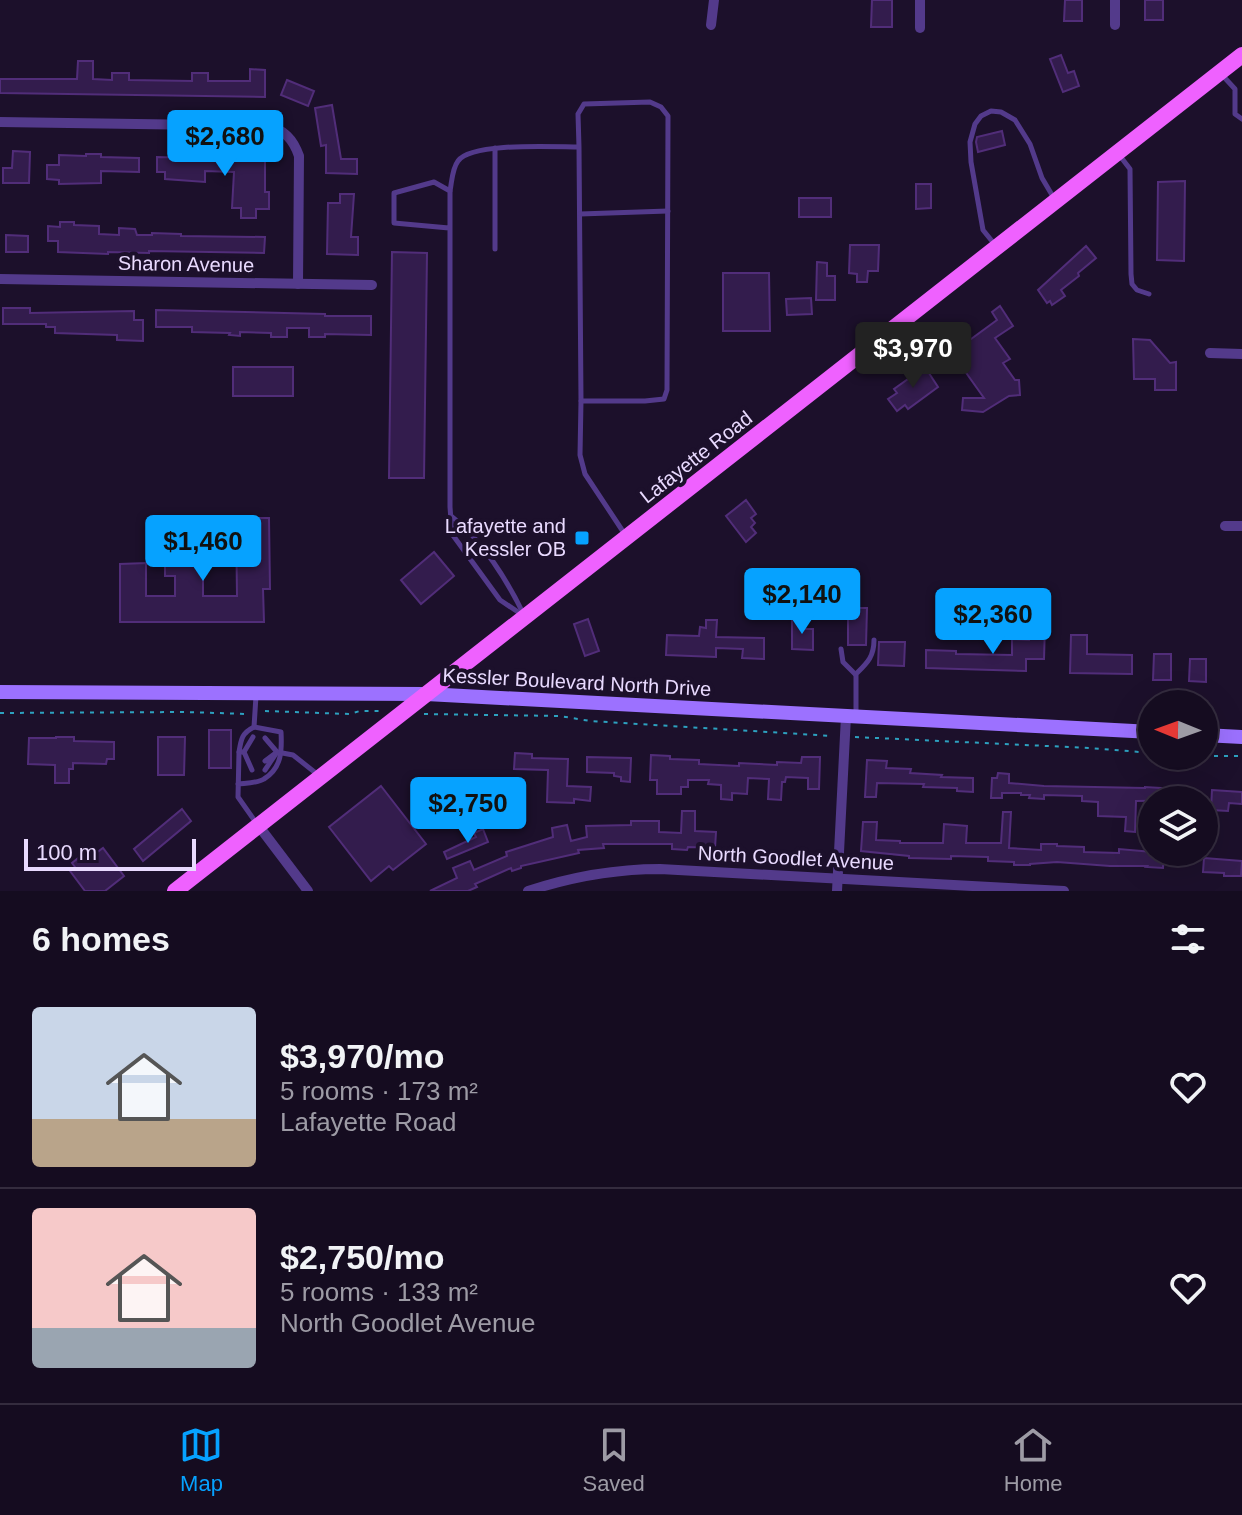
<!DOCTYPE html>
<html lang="en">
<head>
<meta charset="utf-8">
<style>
  :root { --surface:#150c20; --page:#221a2d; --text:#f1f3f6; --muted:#9d9ba5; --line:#342c3e; --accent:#06a2ff }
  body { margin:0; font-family:Arial,sans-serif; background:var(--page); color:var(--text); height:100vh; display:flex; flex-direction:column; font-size:30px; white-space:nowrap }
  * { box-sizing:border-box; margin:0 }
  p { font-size:26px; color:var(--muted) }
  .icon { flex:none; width:44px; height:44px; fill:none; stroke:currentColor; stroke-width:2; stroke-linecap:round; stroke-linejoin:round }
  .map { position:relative; height:891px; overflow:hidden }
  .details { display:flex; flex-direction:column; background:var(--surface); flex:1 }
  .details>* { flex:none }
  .needle { width:52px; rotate:271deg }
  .tools { position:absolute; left:1138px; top:690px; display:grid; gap:16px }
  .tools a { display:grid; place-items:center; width:80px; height:80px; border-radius:50%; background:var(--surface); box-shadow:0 8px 32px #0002,0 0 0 2px var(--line); font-size:40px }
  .scale { position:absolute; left:24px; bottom:20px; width:172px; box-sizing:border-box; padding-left:8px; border:4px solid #e9daff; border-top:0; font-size:22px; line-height:28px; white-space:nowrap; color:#e9daff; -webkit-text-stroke:6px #1c102b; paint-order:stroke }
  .price { position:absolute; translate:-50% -68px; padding:0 18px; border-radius:8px; background:var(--accent); color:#111; font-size:26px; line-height:52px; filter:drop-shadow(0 2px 4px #0008) }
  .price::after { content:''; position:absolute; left:50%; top:48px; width:24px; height:18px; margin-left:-12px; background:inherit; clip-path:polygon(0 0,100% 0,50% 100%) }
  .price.selected { background:#222; color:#fff }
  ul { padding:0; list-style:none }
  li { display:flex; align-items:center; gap:24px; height:200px; padding:0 32px }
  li+li { border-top:2px solid var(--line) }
  li span { display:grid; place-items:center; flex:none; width:224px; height:160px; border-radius:8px; color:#555 }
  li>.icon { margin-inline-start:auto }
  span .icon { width:96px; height:96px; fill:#fffc; stroke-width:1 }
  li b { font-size:34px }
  h2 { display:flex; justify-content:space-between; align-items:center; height:96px; padding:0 32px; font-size:34px }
  .tab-bar { display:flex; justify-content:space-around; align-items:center; height:112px; border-top:2px solid var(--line); background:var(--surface); font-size:22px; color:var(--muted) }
  .tab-bar a { display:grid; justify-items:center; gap:4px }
  .tab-bar .selected { color:var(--accent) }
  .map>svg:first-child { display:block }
</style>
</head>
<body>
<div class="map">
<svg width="1242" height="891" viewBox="0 0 1242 891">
  <rect width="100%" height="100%" fill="#1c102b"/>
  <g fill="#331c4d" stroke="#512d79" stroke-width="2">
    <path d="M872 0H892V27H871Z"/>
    <path d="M1065 0H1082V21H1064Z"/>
    <rect x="1145" y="0" width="18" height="20"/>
    <path d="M1061 55 1068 73 1074 71 1079 86 1063 92 1050 59Z"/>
    <path d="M78 61H93V79L112 80V73H129V80L192 81V73H208V81H250V69L265 70V97L0 93V79H77Z"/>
    <path d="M287 80 314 91 308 106 281 95Z"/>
    <path d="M332 105 341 159H357V174L326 173V145L321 146 315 108Z"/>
    <path d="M1002 131 1005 145 978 152 976 142 977 137Z"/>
    <path d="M13 151 30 152 29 183H3V168H12Z"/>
    <path d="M86 154H101V157L139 158V172L101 171V183L59 184V180L47 179V165H59V155L86 156Z"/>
    <path d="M191 155H204V159H234L235 155H265V192H269V209H256V218H241V208H232L234 172 205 171V182L165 179V172H157V157L191 158Z"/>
    <path d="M1185 181 1184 261 1157 260 1158 182Z"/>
    <path d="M916 184H931V208L916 209Z"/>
    <path d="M340 194H354L351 237H358V255L327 254 328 203H340Z"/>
    <rect x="799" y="198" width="32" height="19"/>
    <path d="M60 222H74V225L99 226V234L119 235V228L135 229 137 235H152V233L181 234V236L265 237 264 253 149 251V253L108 252V254L58 252V241H48V226L60 227Z"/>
    <path d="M6 235 28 236V252H6Z"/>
    <path d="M850 245H879L878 271H868L867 282H857V274L849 273Z"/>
    <path d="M1086 246 1096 258 1078 273 1079 276 1061 290 1065 296 1052 305 1050 301 1047 303 1038 290Z"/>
    <path d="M392 252 427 253 424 478H389Z"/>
    <path d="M817 262 827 263V276H835V300H816Z"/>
    <path d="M723 273H769L770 331H723Z"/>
    <path d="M811 298 812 314 787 315 786 299Z"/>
    <path d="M1000 306 1013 326 995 338 1010 359 1003 363 1015 380H1019L1020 395 1009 396 983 412 962 410 963 398H984L952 353 997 320 992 312Z"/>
    <path d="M3 308H30V313L134 311V320H143V341L117 340V335L55 333V327H46V324H3Z"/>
    <path d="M156 310 325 314V316H371V335L325 334V337H309V328H287V337H271V333L240 332V336L229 335 230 333 192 332V327H156Z"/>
    <path d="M1133 339 1150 340 1170 363 1176 362V390H1155V379H1134Z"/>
    <rect x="233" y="367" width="60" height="29"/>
    <path d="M925 367 938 387 908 409 905 405 897 411 888 399 897 393 894 389Z"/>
    <path d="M746 500 756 514 751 518 755 523 751 527 756 533 746 542 726 516Z"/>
    <path d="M236 518H269L270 589H263L264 622H120V564L146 563V596H175V576H165V554H174V542H203V596H237Z"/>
    <path d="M434 552 454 576 421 604 401 580Z"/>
    <path d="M848 608H867L866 645H848Z"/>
    <path d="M588 619 599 651 585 656 574 624Z"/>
    <path d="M792 619H805V629H813V650L792 649Z"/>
    <path d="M706 620H717L716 637 764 638V659L742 658 743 649 716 648V657L666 655 667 635 699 636 700 627 706 628Z"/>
    <path d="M1030 625H1045L1044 659H1026V671L926 668V650L956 651V654L1012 655V639L1029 640Z"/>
    <path d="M1071 635H1087V654L1132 655V674L1070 673Z"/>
    <path d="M879 642H905L904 666 878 665Z"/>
    <path d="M1154 654H1171V680H1153Z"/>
    <path d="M1190 659H1206V682L1189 681Z"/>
    <rect x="209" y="730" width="22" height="38"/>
    <path d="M56 737H74V741L114 742V759H107L106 764 73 763V769H69V783H55V765L28 764 29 738H56Z"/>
    <path d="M158 737H185L184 775H158Z"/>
    <path d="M515 753 532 754V758L568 759 567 786 591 787 590 801 574 799V803L547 802 548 770 514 769Z"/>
    <path d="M651 755 670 756V759L699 760V764L739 766V763L777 765V762L801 763 802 757H820L819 789H808V778L786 777 785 782H782L781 800 768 799 769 779 748 778 747 794 732 793V800L721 799V785L708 784 709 780H688V787H681V794H657V780H650Z"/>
    <path d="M587 757 631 758 630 782 621 781V777L614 776V773L587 772Z"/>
    <path d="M867 760 887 761 886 768 911 769 910 773 942 775 941 777 973 778V792L957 791V788L923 787 924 784 877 783 876 797H865Z"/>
    <path d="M998 773 1009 774V783L1044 786 1145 788V787L1195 790 1194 800 1136 801 1135 832 1125 831 1126 817 1098 816V802L1082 801V796L1044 795V799L1029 798 1030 795H1021V793H1002V798H991L992 778H997Z"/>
    <path d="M381 786 426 844 393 870 389 866 371 881 329 827Z"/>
    <path d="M1212 790 1242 792V804L1229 803 1228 811 1211 810Z"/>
    <path d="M182 809 191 821 143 861 134 849Z"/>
    <path d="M682 811H695V831L716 832 715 848 688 847 687 850 672 849V844H603L604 848 578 850 579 853 521 866V868L512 871 511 868 475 884 477 887 468 891H430L457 878 453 868 470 861 474 870 507 856 506 852 553 837 552 828 567 825 571 841 587 837 586 826 631 825V821H659V832L681 833Z"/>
    <path d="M1003 812H1011L1009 848 1041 850V844H1057V846L1084 847V852L1119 853V849L1164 853 1163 868 1146 867 1147 866H1110L1057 862 1030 864V865H1014V862L988 861V857L951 856V859L909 858V856L861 851 863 822H877L876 840 900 841V843H943L944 824 967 826 966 843H1001Z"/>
    <path d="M483 829 488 842 447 859 444 852 476 837 474 833Z"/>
    <path d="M92 847 96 853 103 848 124 876 105 891H85L70 871 75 867 72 863Z"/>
    <path d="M1204 858 1242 861 1241 876H1224V873L1203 872Z"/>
  </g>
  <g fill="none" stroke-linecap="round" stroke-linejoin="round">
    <g stroke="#2da1c0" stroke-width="2" stroke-dasharray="4 6" stroke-linecap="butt">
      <path d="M265 711 349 714 360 711H382"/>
      <path d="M0 713 186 712 247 714"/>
      <path d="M424 714 560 716 590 721 833 736"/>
      <path d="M855 737 1090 748 1152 753"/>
      <path d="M1192 756H1195"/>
      <path d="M1204 756H1242"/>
    </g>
    <g stroke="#533a8b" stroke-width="5">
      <path d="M1223 76 1235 89V114L1242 119"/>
      <path d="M495 148V249"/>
      <path d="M1120 156 1130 169 1131 274 1132 284 1137 290 1149 294"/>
      <path d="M450 191C452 181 452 169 458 161 471 142 555 147 579 147L578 114 584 104 650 102 661 107 668 116 667 390 664 399 645 401H581L579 147"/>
      <path d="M580 214 668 211"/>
      <path d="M449 228 394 223V193L434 182 450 191V507L452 534 500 600 524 616"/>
      <path d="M996 246 983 230 971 162 970 142 975 124 981 116 991 111 1001 112 1015 120 1030 144 1042 178 1055 200"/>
      <path d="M581 401 580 455 585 474 626 536"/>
      <path d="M451 516C482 539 508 582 524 615"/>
      <path d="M841 649 843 662 855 674"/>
      <path d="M856 715V674C867 663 874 657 874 640"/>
      <path d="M265 738 277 752 293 755 317 774"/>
      <path d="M239 752C241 739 242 733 254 727L256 696"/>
      <path d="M244 752H239L238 797 257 824"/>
      <path d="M252 770 244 752 253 737"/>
      <path d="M265 770 277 752 265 761"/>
      <path d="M238 784C246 783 258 783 264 779 282 768 282 750 281 732L254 727"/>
    </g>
    <g stroke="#533a8b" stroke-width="10">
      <path d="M711 25 714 0"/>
      <path d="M1115 25V0"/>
      <path d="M920 28V0"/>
      <path d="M0 122 266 126C284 129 293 139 299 156L298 284"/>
      <path d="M0 279 372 285"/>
      <path d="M1210 353 1242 354"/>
      <path d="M1225 526H1242"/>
      <path d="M258 825 308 891"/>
      <path d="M528 891C571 877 615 869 660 869L1064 891"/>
      <path d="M837 891 846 716"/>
    </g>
    <g stroke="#9c71ff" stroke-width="14">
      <path d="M0 692 426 694 1152 732"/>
      <path d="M1204 735 1242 737"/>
    </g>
    <path stroke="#ef61ff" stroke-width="16" d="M175 891 1242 55"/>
  </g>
  <rect fill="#06a2ff" stroke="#1c102b" stroke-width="3" x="574" y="530" width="16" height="16" rx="4"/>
  <g text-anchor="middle" stroke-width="8" stroke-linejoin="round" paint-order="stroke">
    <g font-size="20" fill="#e9daff" stroke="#1c102b">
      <text transform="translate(186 264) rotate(1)" y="7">Sharon Avenue</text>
      <text transform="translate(696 457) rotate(-38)" y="7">Lafayette Road</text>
      <text transform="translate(577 682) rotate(3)" y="7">Kessler Boulevard North Drive</text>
      <text transform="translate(796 858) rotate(3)" y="7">North Goodlet Avenue</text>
    </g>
    <g font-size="20" fill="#e9daff" stroke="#1c102b" text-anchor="end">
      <text x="566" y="533">Lafayette and<tspan x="566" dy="23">Kessler OB</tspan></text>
    </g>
  </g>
</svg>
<div class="tools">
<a><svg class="needle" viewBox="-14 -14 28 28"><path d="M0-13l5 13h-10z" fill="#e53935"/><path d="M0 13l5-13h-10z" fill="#9d9ba5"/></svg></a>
<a><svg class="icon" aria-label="layers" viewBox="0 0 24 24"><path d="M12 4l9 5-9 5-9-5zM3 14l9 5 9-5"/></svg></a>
</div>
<div class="scale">100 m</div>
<b class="price" style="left:225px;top:178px">$2,680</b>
<b class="price selected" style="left:913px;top:390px">$3,970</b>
<b class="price" style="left:203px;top:583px">$1,460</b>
<b class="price" style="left:802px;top:636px">$2,140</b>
<b class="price" style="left:993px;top:656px">$2,360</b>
<b class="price" style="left:468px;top:845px">$2,750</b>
</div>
<section class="details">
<h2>6 homes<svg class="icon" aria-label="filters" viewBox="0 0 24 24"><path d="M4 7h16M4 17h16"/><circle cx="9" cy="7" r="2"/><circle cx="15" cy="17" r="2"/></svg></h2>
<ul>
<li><span style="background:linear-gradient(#c9d6e8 70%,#b9a48a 0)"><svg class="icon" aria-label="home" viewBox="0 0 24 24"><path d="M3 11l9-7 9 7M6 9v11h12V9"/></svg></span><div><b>$3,970/mo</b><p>5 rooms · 173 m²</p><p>Lafayette Road</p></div><svg class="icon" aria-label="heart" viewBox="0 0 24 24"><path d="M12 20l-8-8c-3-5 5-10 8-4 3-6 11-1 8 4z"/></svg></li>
<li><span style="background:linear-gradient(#f6c9c9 75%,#9aa5b1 0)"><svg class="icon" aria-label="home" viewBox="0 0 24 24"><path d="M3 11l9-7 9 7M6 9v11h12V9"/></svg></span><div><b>$2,750/mo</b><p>5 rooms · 133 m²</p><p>North Goodlet Avenue</p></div><svg class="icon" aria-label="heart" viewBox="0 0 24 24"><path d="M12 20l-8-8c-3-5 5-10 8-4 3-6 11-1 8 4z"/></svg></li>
</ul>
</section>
<nav class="tab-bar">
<a class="selected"><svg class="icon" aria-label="map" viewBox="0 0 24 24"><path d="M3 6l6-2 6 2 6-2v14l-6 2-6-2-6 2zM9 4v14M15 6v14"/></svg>Map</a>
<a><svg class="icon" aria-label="saved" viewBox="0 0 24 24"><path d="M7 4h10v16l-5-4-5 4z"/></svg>Saved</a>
<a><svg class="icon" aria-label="home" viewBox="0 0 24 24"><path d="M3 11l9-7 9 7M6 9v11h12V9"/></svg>Home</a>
</nav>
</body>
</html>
